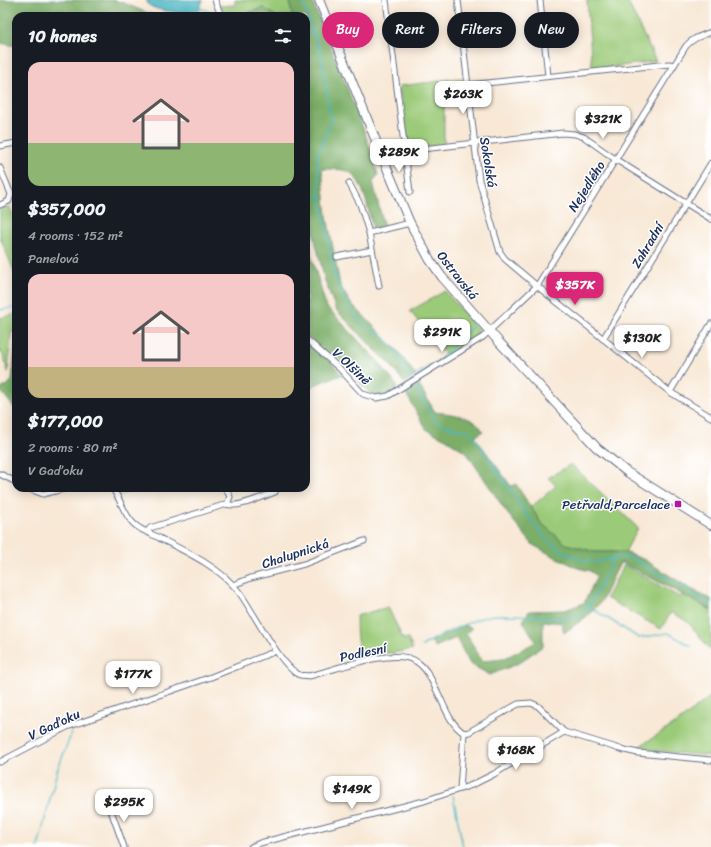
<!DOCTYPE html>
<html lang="en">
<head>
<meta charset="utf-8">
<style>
  :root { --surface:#171b24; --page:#20242c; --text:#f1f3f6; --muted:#9ea1a6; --accent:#db2777 }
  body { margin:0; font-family:Sriracha,sans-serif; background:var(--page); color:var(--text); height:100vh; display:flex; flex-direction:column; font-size:15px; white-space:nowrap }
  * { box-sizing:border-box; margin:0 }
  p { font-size:13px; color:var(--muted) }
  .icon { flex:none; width:22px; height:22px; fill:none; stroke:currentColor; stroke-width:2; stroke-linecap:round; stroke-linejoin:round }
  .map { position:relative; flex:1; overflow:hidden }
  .sheet { position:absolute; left:12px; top:12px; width:298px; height:480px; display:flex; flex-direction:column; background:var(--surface); border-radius:12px; box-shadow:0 2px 10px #0003 }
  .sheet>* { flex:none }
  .top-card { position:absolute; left:322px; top:12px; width:329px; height:36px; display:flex; gap:8px }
  .price { position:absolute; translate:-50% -34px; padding:0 9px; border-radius:8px; background:#fff; color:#222; font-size:13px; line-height:26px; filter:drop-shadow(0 1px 2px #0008) }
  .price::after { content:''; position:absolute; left:50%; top:24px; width:12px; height:9px; margin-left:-6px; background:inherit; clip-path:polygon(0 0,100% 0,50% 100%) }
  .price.current { background:var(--accent); color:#fff }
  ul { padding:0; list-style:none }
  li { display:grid; align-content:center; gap:8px; height:212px; padding:0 16px }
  li span { display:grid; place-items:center; height:124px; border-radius:12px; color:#555 }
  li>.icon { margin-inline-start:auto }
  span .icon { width:72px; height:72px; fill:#fffc; stroke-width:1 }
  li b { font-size:17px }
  h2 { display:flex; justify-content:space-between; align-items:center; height:48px; padding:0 16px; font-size:17px }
  .pill { padding:0 14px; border-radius:18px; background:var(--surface); box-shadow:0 2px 10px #0003; font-size:14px; line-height:36px }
  .pill.current { background:var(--accent); color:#fff }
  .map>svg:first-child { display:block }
</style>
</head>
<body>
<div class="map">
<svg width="711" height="847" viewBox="0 0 711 847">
  <rect width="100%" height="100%" fill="#fff"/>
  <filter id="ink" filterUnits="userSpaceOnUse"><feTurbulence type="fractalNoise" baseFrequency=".025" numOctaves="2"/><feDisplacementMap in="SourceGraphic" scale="8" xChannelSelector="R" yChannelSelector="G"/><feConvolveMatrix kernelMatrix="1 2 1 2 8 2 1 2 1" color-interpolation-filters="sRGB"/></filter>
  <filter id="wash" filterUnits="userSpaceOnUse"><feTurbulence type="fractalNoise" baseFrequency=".012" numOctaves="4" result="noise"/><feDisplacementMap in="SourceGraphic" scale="16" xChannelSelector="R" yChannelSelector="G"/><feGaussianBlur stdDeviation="0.9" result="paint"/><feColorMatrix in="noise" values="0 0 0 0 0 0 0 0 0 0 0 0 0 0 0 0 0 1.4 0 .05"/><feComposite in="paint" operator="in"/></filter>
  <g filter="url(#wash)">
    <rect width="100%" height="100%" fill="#f8e8d5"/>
    <g fill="#9bca78" stroke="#5b7c6b">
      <path d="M235 0H290L292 16H276L263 8 235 16 223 13 220 6 235 5Z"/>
      <path d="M587 0H627L656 61 592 70Z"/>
      <path d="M464 78 466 98H444V145L408 149 399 86Z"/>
      <path d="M9 206 16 222V276L0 237V209Z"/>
      <path d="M445 291 483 335 448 357 438 347 410 311Z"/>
      <path d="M16 314V332H11L8 372 2 352 0 353V318Z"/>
      <path d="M571 464 638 528 625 552H595L566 544 541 523 531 507 556 486 548 478Z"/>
      <path d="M116 488H156L142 492 141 490 118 495Z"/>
      <path d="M624 565 679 597 685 595 711 610V651L688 622 671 612 661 629 606 598Z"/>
      <path d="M388 607 403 639H408L413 649 393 653 364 652C354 647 357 627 356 616Z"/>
      <path d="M711 696V756L635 749 678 722Z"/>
    </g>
    <g fill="#7cae68" stroke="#4c6e63">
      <path d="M0 0H114C130 4 143 13 159 16H16V46L0 43Z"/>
      <path d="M290 0H312L365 133 378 175 373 182 384 227 373 230C369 214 364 177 347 171 340 169 329 169 322 169L327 216 340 285 349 301 397 350 414 373 416 376 404 383 393 368 336 310 325 281 315 240 306 191 309 167V131L306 96V16H292Z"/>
      <path d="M263 8 276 16H241Z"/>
      <path d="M307 241 326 306 378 361 397 386 395 391C381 398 373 400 364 386H362L355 375 332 351 328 353C320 349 314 341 306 336Z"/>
      <path d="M16 339V410L0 390 12 381Z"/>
      <path d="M306 340 322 352 342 375 326 380 306 389Z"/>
      <path d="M416 380 435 412C451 414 474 415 483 431L475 437 511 486 516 484 541 523 566 544 595 552H625L645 560 691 589 711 599V610L623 563H620L601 602 586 617 564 633 562 623 543 621V646L517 664 490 675 470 664 456 638 435 647 431 641 463 625 472 628 466 633 482 661 503 659 536 642 523 621 529 611 565 610 584 603 597 576 590 571 578 568 555 557 533 545 507 513 466 452 446 439 426 429 404 390Z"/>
    </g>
    <path fill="#48b6c1" stroke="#327290" d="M147 0H203L199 11C185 14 159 13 147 4Z"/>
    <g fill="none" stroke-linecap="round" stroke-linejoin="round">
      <g stroke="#48b6c1" stroke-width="1.5">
        <path d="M302 0 321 54 327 91 331 121 318 154 319 186 334 274 349 307 361 322 382 336 396 351 410 378 434 419 443 425 470 432 473 435 532 522 546 539 560 550 582 560 596 562 614 558 630 557 711 604"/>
        <path d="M199 8 219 14"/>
        <path d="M222 15 227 16"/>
        <path d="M306 32 314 34"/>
        <path d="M306 198 320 195"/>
        <path d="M0 310 16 307"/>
        <path d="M411 378 439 360 472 327"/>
        <path d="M588 606 639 638 668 633 691 646"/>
        <path d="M422 646C437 637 478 616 495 615 508 615 522 615 535 616 550 617 566 622 580 614 591 608 607 571 613 559"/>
        <path d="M453 795 463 847"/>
        <path d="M38 847 57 771 72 732"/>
      </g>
    </g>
  </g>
  <g filter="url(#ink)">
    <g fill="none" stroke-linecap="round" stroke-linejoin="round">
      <g stroke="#687088" stroke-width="7">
        <g id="street">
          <path d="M215 0 221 16"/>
          <path d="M386 0 410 192"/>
          <path d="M458 0 479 180 500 252 505 259 537 286 670 392 711 417"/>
          <path d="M540 0 548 76"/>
          <path d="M468 85 669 64 674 65"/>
          <path d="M0 146 16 143"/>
          <path d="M405 151 563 133 575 134 584 137 615 159 711 219"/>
          <path d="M0 168 11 194 9 201 0 205"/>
          <path d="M349 183 360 204 369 233 379 286"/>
          <path d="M369 233 410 223"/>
          <path d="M337 257 372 250"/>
          <path d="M306 339 339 368 363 394 376 398 388 396 483 337 537 286 686 46C693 38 701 36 711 32"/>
          <path d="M603 339 711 163"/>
          <path d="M670 392 711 324"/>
          <path d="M0 474 16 482"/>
          <path d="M27 488 43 494 67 488"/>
          <path d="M112 488C121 499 123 514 134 524 141 531 153 534 161 539 187 552 221 568 239 592 252 609 281 668 300 675 303 676 307 675 309 676 334 670 395 646 417 662 428 669 433 684 439 695 445 708 451 725 464 733L469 732 518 704 531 703 538 706 564 732 581 737 620 749 638 753 711 760"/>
          <path d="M227 504C236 509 265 496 275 492"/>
          <path d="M147 532 150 528 227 504 230 497 226 488"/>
          <path d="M233 585 251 578 304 564 364 541"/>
          <path d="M0 762 67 727 211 677 276 651"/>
          <path d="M460 789 464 733"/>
          <path d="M109 805 124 847"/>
          <path d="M251 847 260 843 424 801 472 785 494 774 564 732"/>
        </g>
      </g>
      <g stroke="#687088" stroke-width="10">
        <path id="primary" d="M319 0 389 173 410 223 430 260 442 277 500 343 597 448 627 472 711 525"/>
      </g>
      <use href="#street" stroke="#fff" stroke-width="5"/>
      <use href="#primary" stroke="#fff" stroke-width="8"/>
    </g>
  </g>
  <rect fill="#b5179e" stroke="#fff" stroke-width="1.5" x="674" y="500" width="8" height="8" rx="2"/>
  <g text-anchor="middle" stroke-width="3" stroke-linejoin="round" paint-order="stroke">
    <g font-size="13" fill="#1b2f5e" stroke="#fff">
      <text transform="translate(489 162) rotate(81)" y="5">Sokolská</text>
      <text transform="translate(586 186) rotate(-58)" y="5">Nejedlého</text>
      <text transform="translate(647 245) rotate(-59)" y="5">Zahradní</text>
      <text transform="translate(458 275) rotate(52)" y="5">Ostravská</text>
      <text transform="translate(352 366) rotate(43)" y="5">V Olšině</text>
      <text transform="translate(295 553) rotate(-18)" y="5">Chalupnická</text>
      <text transform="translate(363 652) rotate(-12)" y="5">Podlesní</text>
      <text transform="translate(54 724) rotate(-25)" y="5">V Gaďoku</text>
    </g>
    <g font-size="13" fill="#1b2f5e" stroke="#fff" text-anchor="end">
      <text x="670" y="509">Petřvald,Parcelace</text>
    </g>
  </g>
</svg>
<b class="price" style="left:463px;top:115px">$263K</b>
<b class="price" style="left:603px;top:140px">$321K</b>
<b class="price" style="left:399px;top:173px">$289K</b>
<b class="price current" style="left:575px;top:306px">$357K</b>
<b class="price" style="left:442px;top:353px">$291K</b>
<b class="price" style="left:642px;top:359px">$130K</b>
<b class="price" style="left:133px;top:695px">$177K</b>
<b class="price" style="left:516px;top:771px">$168K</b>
<b class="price" style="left:352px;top:810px">$149K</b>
<b class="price" style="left:124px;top:823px">$295K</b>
<div class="top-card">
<a class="pill current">Buy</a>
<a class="pill">Rent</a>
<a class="pill">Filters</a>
<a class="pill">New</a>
</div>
<section class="sheet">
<h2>10 homes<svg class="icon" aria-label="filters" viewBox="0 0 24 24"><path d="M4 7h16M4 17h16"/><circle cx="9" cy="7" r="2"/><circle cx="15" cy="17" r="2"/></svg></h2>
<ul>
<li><span style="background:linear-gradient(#f6c9c9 65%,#8fb573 0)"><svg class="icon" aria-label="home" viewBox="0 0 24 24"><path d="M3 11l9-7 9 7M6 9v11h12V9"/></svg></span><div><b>$357,000</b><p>4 rooms · 152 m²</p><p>Panelová</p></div></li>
<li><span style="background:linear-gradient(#f6c9c9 75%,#c2b280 0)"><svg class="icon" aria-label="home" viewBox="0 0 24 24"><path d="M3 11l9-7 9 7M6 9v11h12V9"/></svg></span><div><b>$177,000</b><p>2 rooms · 80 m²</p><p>V Gaďoku</p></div></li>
</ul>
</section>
</div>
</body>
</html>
